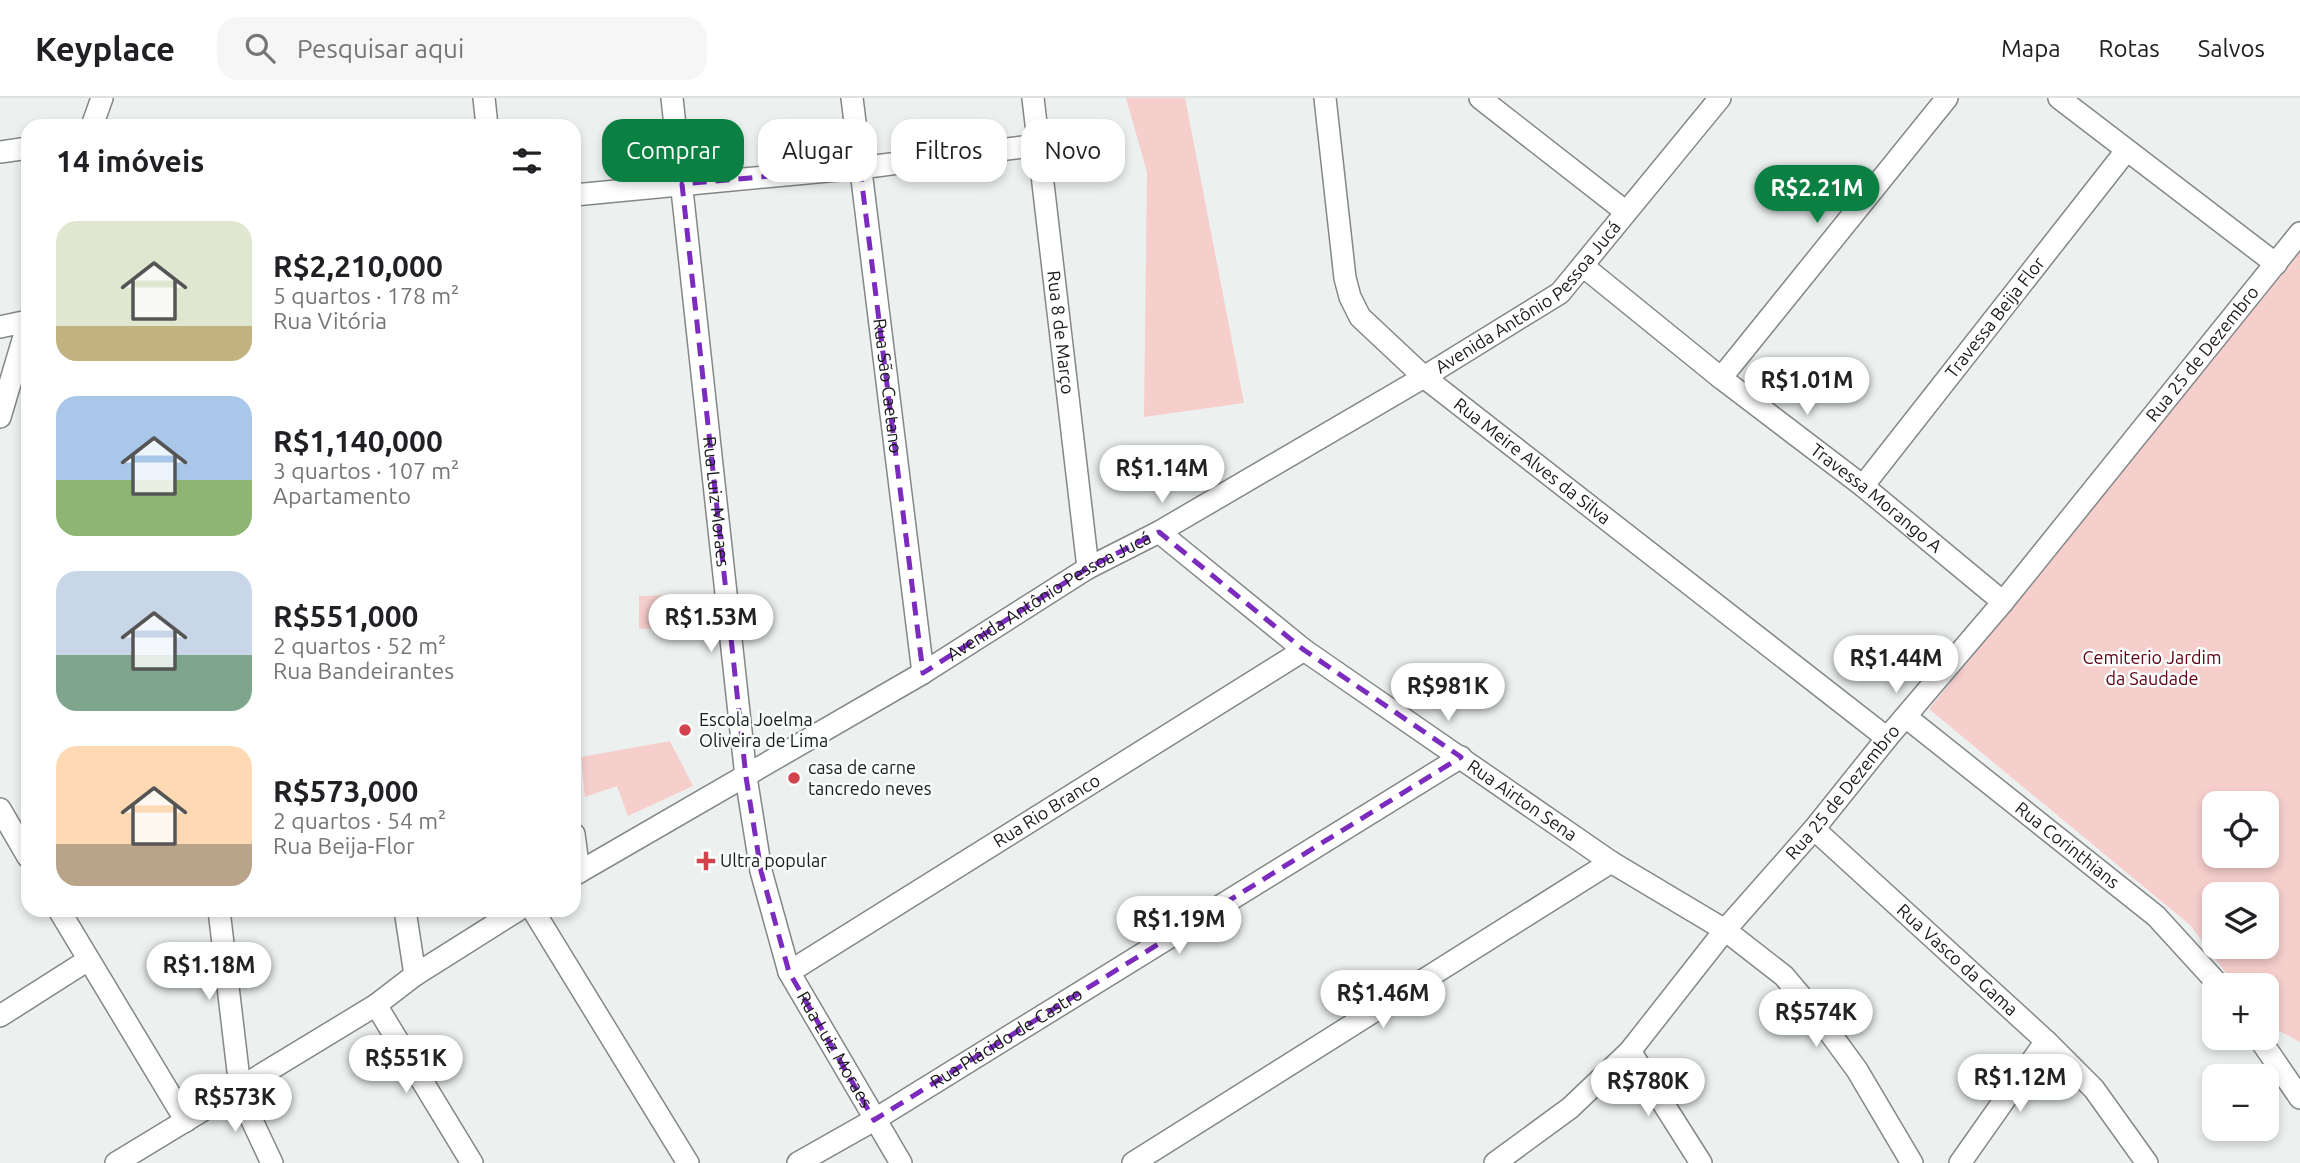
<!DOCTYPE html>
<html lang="pt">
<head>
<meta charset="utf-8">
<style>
  :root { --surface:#fff; --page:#f6f6f6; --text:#202124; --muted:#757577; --line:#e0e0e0; --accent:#0b8043 }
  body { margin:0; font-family:Ubuntu,sans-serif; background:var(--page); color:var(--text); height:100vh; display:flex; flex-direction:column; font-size:26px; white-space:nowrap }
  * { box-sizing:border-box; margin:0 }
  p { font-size:23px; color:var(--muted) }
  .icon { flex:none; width:38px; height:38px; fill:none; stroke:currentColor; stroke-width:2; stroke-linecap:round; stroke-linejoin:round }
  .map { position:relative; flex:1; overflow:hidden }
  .sheet { position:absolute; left:21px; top:21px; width:560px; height:798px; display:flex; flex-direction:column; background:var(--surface); border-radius:21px; box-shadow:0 4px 10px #0003 }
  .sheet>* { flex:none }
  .banner { position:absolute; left:602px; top:21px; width:665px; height:63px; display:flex; gap:14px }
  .tools { position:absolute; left:2202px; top:693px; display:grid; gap:14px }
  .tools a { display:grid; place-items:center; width:77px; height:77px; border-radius:14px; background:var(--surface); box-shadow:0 4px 10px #0003; font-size:35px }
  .price { position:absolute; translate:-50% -60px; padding:0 16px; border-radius:24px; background:#fff; color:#222; font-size:23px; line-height:46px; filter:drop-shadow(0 2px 4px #0008) }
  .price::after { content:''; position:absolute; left:50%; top:42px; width:21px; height:16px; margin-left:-10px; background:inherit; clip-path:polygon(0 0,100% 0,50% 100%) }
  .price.active { background:var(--accent); color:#fff }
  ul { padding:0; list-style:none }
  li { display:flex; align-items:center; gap:21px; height:175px; padding:0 35px }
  li span { display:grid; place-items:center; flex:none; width:196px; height:140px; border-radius:21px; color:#555 }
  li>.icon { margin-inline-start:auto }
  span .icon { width:84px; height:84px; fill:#fffc; stroke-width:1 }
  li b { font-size:30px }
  h2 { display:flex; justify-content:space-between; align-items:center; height:84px; padding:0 35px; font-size:30px }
  .tag { padding:0 24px; border-radius:21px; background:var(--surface); box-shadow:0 4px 10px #0003; font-size:24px; line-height:63px }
  .tag.active { background:var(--accent); color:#fff }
  header { display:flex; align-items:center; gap:42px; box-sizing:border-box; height:98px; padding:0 35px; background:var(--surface); border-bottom:2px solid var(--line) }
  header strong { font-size:33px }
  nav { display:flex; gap:38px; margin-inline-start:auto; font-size:24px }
  .search { width:490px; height:63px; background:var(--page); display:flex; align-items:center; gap:18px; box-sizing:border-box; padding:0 24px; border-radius:21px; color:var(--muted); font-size:26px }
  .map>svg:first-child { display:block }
</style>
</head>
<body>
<header>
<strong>Keyplace</strong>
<div class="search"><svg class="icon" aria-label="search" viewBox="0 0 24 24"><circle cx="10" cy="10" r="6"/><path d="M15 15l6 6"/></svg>Pesquisar aqui</div>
<nav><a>Mapa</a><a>Rotas</a><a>Salvos</a></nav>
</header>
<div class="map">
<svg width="2300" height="1065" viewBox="0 0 2300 1065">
  <rect width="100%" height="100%" fill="#ecf1f0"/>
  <g fill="#f6cecc" fill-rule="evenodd">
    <path d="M1126 0H1185L1244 305 1144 319 1147 74Z"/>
    <path d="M2300 154V944L2266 926V887H2235L2190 827 1929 611ZM2214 705H2266V758H2214ZM2214 796H2266V849H2214Z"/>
    <path d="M711 496 715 527 639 531V498Z"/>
    <path d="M670 643 693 688 628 718 617 688 585 699 581 659Z"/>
  </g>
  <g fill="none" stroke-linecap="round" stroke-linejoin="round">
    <g stroke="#838787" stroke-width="24">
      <g id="minor">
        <path d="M484 0 487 28"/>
        <path id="s1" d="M672 0 746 679 761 773 789 874 901 1065"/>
        <path id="s2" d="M852 0 923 575"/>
        <path id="s3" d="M1033 0 1088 470"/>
        <path id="s4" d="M1325 0 1345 180 1350 199 1360 219 1424 279 1887 640"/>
        <path d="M1480 0 1626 114"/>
        <path d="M2059 0 2276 166"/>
        <path d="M92 28 102 0"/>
        <path d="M0 54 28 50"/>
        <path d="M574 97 860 70 1039 47"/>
        <path id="s5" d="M1583 168 1721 280 1863 388 2003 504"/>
        <path d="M0 229 28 223"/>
        <path d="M1721 280 1947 0"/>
        <path d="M0 319 28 225"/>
        <path id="s6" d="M1863 388 2126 53"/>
        <path id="s7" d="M1159 434 1304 552 1611 764 1725 832 1784 878 1816 916 1857 972 1912 1065"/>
        <path id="s8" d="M1906 619 2156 818 2219 887"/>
        <path d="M0 711 28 759"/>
        <path id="s9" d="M1814 731 2046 943 2094 991 2147 1065"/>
        <path d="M574 736 579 774"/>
        <path id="s10" d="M574 777 923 575 1088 470 1159 434 1424 279 1560 195 1720 0"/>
        <path d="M59 812 186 1023"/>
        <path d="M219 812 240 990 248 1014 272 1065"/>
        <path d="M405 812 415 877"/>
        <path d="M533 812 688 1065"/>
        <path id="s11" d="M789 874 1304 552"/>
        <path d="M376 907 472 1065"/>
        <path d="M0 918 88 862"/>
        <path d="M2259 940 2300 1000"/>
        <path d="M1630 953 1701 1065"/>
        <path d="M116 1065 376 907 415 877 518 812"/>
        <path id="s12" d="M798 1065 874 1022 1461 659"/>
        <path d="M1133 1065 1611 764"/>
        <path id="s13" d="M1495 1065 1570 1010 1630 953 1725 832 1814 731 1887 640 2003 504 2300 135"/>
        <path d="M1960 1065 2046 943"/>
      </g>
    </g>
    <use href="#minor" stroke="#fff" stroke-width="21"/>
  </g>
  <path fill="none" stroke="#7b2cbf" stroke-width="5" stroke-dasharray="14 9" stroke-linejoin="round" d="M860 70 923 575 1088 470 1159 434 1304 552 1461 659 874 1022 789 874 761 773 746 679 682 86Z"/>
  <g fill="#d3434e" stroke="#f9fefd" stroke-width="2.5">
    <circle cx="685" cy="632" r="7"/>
    <circle cx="794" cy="680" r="7"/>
    <path d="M702.5 752.5h7v7h7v7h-7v7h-7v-7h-7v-7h7z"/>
  </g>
  <g text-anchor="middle" stroke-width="5" stroke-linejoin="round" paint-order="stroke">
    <g font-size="18" fill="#1a1c1b" stroke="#f9fefd">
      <text dy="6" stroke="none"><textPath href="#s10" startOffset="1118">Avenida Antônio Pessoa Jucá</textPath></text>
      <text dy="6" stroke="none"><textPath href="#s6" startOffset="214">Travessa Beija Flor</textPath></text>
      <text dy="6" stroke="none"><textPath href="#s3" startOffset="236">Rua 8 de Março</textPath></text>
      <text dy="6" stroke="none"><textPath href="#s13" startOffset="1078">Rua 25 de Dezembro</textPath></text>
      <text dy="6" stroke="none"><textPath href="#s2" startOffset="290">Rua São Caetano</textPath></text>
      <text dy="6" stroke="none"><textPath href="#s4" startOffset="448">Rua Meire Alves da Silva</textPath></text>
      <text dy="6" stroke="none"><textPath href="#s5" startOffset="374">Travessa Morango A</textPath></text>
      <text dy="6" stroke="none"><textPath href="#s1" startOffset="406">Rua Luiz Moraes</textPath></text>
      <text dy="6" stroke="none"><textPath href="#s10" startOffset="551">Avenida Antônio Pessoa Jucá</textPath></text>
      <text dy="6" stroke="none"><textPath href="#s13" startOffset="511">Rua 25 de Dezembro</textPath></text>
      <text dy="6" stroke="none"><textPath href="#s7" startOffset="452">Rua Airton Sena</textPath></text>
      <text dy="6" stroke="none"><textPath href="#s11" startOffset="304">Rua Rio Branco</textPath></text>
      <text dy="6" stroke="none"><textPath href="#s8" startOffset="206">Rua Corinthians</textPath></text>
      <text dy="6" stroke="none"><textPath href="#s9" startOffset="194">Rua Vasco da Gama</textPath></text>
      <text dy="6" stroke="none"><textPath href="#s12" startOffset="243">Rua Plácido de Castro</textPath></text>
      <text dy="6" stroke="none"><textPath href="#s1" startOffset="973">Rua Luiz Moraes</textPath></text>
    </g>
    <g font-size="18" fill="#600113" stroke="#f9fefd">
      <text x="2152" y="566">Cemiterio Jardim<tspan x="2152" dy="21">da Saudade</tspan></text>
    </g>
    <g font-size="18" fill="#1a1c1b" stroke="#f9fefd" text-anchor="start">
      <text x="699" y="628">Escola Joelma<tspan x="699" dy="21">Oliveira de Lima</tspan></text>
      <text x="808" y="676">casa de carne<tspan x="808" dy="21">tancredo neves</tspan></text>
      <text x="720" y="769">Ultra popular</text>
    </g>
  </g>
</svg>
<div class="tools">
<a><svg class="icon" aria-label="locate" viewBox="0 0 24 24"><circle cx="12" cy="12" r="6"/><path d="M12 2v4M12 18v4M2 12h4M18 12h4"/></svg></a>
<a><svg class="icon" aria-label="layers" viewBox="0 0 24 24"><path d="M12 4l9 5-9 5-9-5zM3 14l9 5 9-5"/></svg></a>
<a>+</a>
<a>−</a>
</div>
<b class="price active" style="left:1817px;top:127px">R$2.21M</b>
<b class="price" style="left:1807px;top:319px">R$1.01M</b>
<b class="price" style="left:1162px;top:407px">R$1.14M</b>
<b class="price" style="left:711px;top:556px">R$1.53M</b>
<b class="price" style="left:1896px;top:597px">R$1.44M</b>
<b class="price" style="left:1448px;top:625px">R$981K</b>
<b class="price" style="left:1179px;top:858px">R$1.19M</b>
<b class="price" style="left:209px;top:904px">R$1.18M</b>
<b class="price" style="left:1383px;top:932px">R$1.46M</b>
<b class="price" style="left:1816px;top:951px">R$574K</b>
<b class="price" style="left:406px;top:997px">R$551K</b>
<b class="price" style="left:2020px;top:1016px">R$1.12M</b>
<b class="price" style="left:1648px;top:1020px">R$780K</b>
<b class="price" style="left:235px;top:1036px">R$573K</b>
<div class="banner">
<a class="tag active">Comprar</a>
<a class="tag">Alugar</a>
<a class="tag">Filtros</a>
<a class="tag">Novo</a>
</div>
<section class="sheet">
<h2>14 imóveis<svg class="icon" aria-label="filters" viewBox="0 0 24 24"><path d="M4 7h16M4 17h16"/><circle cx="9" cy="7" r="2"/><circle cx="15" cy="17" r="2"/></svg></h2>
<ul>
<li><span style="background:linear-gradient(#dfe7d0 75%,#c2b280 0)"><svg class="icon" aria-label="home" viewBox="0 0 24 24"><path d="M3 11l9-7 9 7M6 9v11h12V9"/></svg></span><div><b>R$2,210,000</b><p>5 quartos · 178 m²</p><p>Rua Vitória</p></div></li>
<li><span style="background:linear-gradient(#a9c7e8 60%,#8fb573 0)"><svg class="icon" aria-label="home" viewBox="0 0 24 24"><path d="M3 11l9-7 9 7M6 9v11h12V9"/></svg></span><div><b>R$1,140,000</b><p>3 quartos · 107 m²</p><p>Apartamento</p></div></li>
<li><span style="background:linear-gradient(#c9d6e8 60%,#7fa58c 0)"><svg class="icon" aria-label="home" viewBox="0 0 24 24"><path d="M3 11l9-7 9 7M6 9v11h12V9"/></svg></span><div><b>R$551,000</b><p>2 quartos · 52 m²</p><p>Rua Bandeirantes</p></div></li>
<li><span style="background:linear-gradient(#ffd9b3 70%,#b9a48a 0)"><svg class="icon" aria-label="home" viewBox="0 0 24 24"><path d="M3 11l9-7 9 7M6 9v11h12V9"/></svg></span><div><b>R$573,000</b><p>2 quartos · 54 m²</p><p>Rua Beija-Flor</p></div></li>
</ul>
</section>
</div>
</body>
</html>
